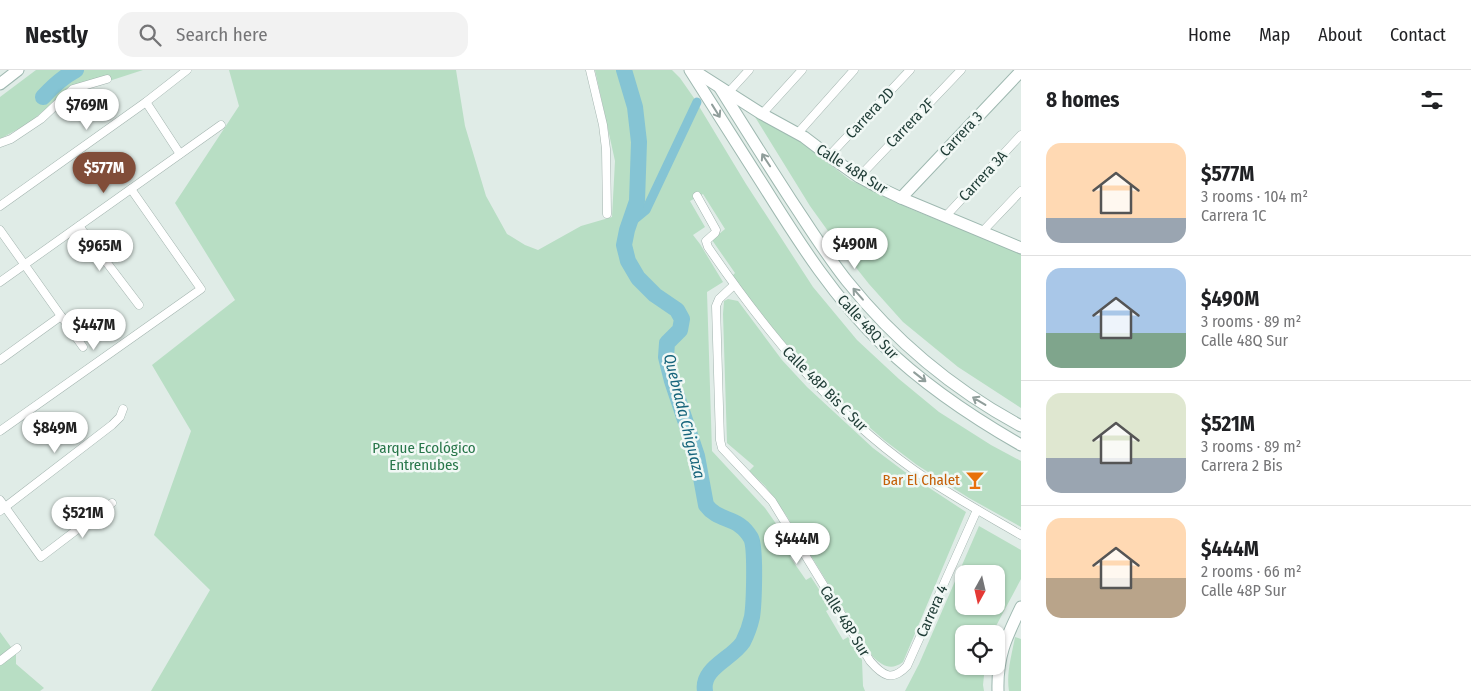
<!DOCTYPE html>
<html lang="en">
<head>
<meta charset="utf-8">
<style>
  :root { --surface:#fff; --page:#f2f2f2; --text:#202124; --muted:#757577; --line:#e0e0e0; --accent:#814d39 }
  body { margin:0; font-family:"Fira Sans Condensed",sans-serif; background:var(--page); color:var(--text); height:100vh; display:flex; flex-direction:column; font-size:19px; white-space:nowrap }
  * { box-sizing:border-box; margin:0 }
  p { font-size:16px; color:var(--muted) }
  .icon { flex:none; width:28px; height:28px; fill:none; stroke:currentColor; stroke-width:2; stroke-linecap:round; stroke-linejoin:round }
  .map { position:relative; flex:1; overflow:hidden }
  .details { display:flex; flex-direction:column; background:var(--surface); width:450px }
  .details>* { flex:none }
  .needle { width:32px; rotate:188deg }
  .buttons { position:absolute; left:955px; top:495px; display:grid; gap:10px }
  .buttons a { display:grid; place-items:center; width:50px; height:50px; border-radius:10px; background:var(--surface); box-shadow:0 1px 4px #0004; font-size:25px }
  .price { position:absolute; translate:-50% -42px; padding:0 11px; border-radius:18px; background:#fff; color:#222; font-size:16px; line-height:32px; filter:drop-shadow(0 1px 2px #0008) }
  .price::after { content:''; position:absolute; left:50%; top:30px; width:15px; height:11px; margin-left:-8px; background:inherit; clip-path:polygon(0 0,100% 0,50% 100%) }
  .price.selected { background:var(--accent); color:#fff }
  ul { padding:0; list-style:none }
  li { display:flex; align-items:center; gap:15px; height:125px; padding:0 25px }
  li+li { border-top:1px solid var(--line) }
  li span { display:grid; place-items:center; flex:none; width:140px; height:100px; border-radius:15px; color:#555 }
  li>.icon { margin-inline-start:auto }
  span .icon { width:60px; height:60px; fill:#fffc; stroke-width:1 }
  li b { font-size:21px }
  h2 { display:flex; justify-content:space-between; align-items:center; height:60px; padding:0 25px; font-size:21px }
  header { display:flex; align-items:center; gap:30px; box-sizing:border-box; height:70px; padding:0 25px; background:var(--surface); border-bottom:1px solid var(--line) }
  header strong { font-size:24px }
  nav { display:flex; gap:28px; margin-inline-start:auto; font-size:18px }
  .search { width:350px; height:45px; background:var(--page); display:flex; align-items:center; gap:12px; box-sizing:border-box; padding:0 18px; border-radius:15px; color:var(--muted); font-size:19px }
  main { display:flex; flex:1; min-height:0 }
  .map>svg:first-child { display:block }
</style>
</head>
<body>
<header>
<strong>Nestly</strong>
<div class="search"><svg class="icon" aria-label="search" viewBox="0 0 24 24"><circle cx="10" cy="10" r="6"/><path d="M15 15l6 6"/></svg>Search here</div>
<nav><a>Home</a><a>Map</a><a>About</a><a>Contact</a></nav>
</header>
<main>
<div class="map">
<svg width="1021" height="621" viewBox="0 0 1021 621">
  <rect width="100%" height="100%" fill="#e0ece7"/>
  <g fill="#b8dec4" fill-rule="evenodd">
    <path d="M36 0H143L106 12 72 17 29 53 0 69V27Z"/>
    <path d="M229 0H456L465 56 486 126 507 164 525 175 538 180 581 156 612 147 615 91 595 0H672L680 8 694 28 746 114 813 217 857 270 899 309 939 342 991 375 1021 391V457L969 428 917 395 884 370 852 342 792 284 732 206 735 203 712 170 725 159 703 124 690 131 705 157 693 165 700 174 723 212 707 222 712 381 765 438 796 482 790 487 806 510 811 507 831 538 826 541 843 570 848 567 862 590 863 616 865 621H151L210 520 154 465 191 361 152 295 235 230 175 133 239 36Z"/>
    <path d="M752 42 790 63 850 110 913 140 1021 183V338L958 297 903 252 869 214 838 175 810 136Z"/>
    <path d="M728 229 738 231 782 290 807 317 873 378 905 402 966 442 903 592C891 601 883 596 873 587L786 445 765 416 749 401 754 396 727 373 723 244 724 231Z"/>
    <path d="M979 456 1021 480V509L996 556 994 564H964V596H985L983 615 984 621H905L919 594ZM964 504H996V536H964Z"/>
    <path d="M0 562 16 584V594L44 618 40 621H0Z"/>
    <path d="M1015 567 1021 569V621H1009C1006 603 1012 584 1015 567Z"/>
  </g>
  <g fill="none" stroke-linecap="round" stroke-linejoin="round">
    <path stroke="#85c4d4" stroke-width="9" d="M629 154 646 140 697 32"/>
    <g stroke="#85c4d4" stroke-width="16">
      <path d="M624 0 635 37 639 72 637 131 627 160 624 175 628 191 638 208 655 225 677 240 682 249 680 260 667 273 666 287 672 311 697 386 706 435C719 453 738 445 751 468 756 478 754 534 752 547 750 556 747 564 743 572 732 589 701 598 705 621"/>
      <path d="M43 27C53 16 63 7 76 0"/>
    </g>
    <g stroke="#a3b4af" stroke-width="9">
      <g id="street">
        <path d="M590 0 603 55 606 79 607 144"/>
        <path d="M728 23 749 0"/>
        <path d="M146 32 180 84"/>
        <path d="M762 44 802 0"/>
        <path d="M798 63 854 0"/>
        <path d="M0 73 11 69 41 49 73 19 107 9"/>
        <path d="M829 86 910 0"/>
        <path d="M859 107 961 0"/>
        <path d="M697 126 716 160 715 163 706 171 708 177C766 262 830 340 914 400 948 424 985 444 1021 465"/>
        <path d="M0 136 146 32 187 0"/>
        <path d="M945 147 1021 65"/>
        <path d="M79 156 139 235"/>
        <path d="M0 160 83 277"/>
        <path d="M982 162 1021 121"/>
        <path d="M0 212 221 55"/>
        <path d="M734 215 719 229 716 236 720 370 722 378 772 431 870 591C883 606 892 612 907 596L977 440"/>
        <path d="M0 290 61 246"/>
        <path d="M0 361 201 219 131 119"/>
        <path d="M0 430 41 487 112 433"/>
        <path d="M0 441 112 355 120 347 123 339"/>
        <path d="M0 591 17 578"/>
      </g>
    </g>
    <g stroke="#9eb8b0" stroke-width="13">
      <g id="secondary">
        <path d="M690 0C715 40 740 79 765 118 800 174 835 229 883 275 924 315 972 347 1021 375"/>
        <path d="M693 0 762 44 804 67 829 86 859 107 876 116 901 128 1021 178"/>
        <path d="M0 14 18 0"/>
        <path d="M720 18C743 55 767 93 791 130 809 157 827 186 847 211 895 271 954 320 1021 356"/>
        <path d="M901 128 1021 1"/>
        <path d="M998 621C997 586 1006 568 1021 537"/>
      </g>
    </g>
    <use href="#street" stroke="#fff" stroke-width="8"/>
    <use href="#secondary" stroke="#fff" stroke-width="11"/>
  </g>
  <defs><path id="oneway-shaft" d="M-6 0H5M1.5-3L5.5 0L1.5 3" fill="none" stroke-width="1.6" stroke-linecap="round" stroke-linejoin="round" transform="scale(1.25)"/></defs>
  <g stroke="#909e9b">
    <use href="#oneway-shaft" transform="translate(716 41) rotate(58)"/>
    <use href="#oneway-shaft" transform="translate(766 90) rotate(-123)"/>
    <use href="#oneway-shaft" transform="translate(858 224) rotate(-131)"/>
    <use href="#oneway-shaft" transform="translate(920 307) rotate(38)"/>
    <use href="#oneway-shaft" transform="translate(979 331) rotate(-149)"/>
  </g>
  <defs>
    <g id="bar-bare" transform="scale(1.5)"><path d="M-6-5H6L.8 .8V4.5H3.5V6h-7V4.5H-.8V.8Z" fill="#e8710a" stroke="#f1f8f5" stroke-width="2.5" paint-order="stroke"/></g>
  </defs>
  <g fill-rule="evenodd">
    <use href="#bar-bare" x="975" y="410"/>
  </g>
  <g text-anchor="middle" stroke-width="5" stroke-linejoin="round" paint-order="stroke">
    <g font-size="15" fill="#203d37" stroke="#f1f8f5">
      <text transform="translate(870 43) rotate(-47)" y="5">Carrera 2D</text>
      <text transform="translate(910 53) rotate(-46)" y="5">Carrera 2F</text>
      <text transform="translate(961 64) rotate(-47)" y="5">Carrera 3</text>
      <text transform="translate(852 99) rotate(32)" y="5">Calle 48R Sur</text>
      <text transform="translate(983 106) rotate(-47)" y="5">Carrera 3A</text>
      <text transform="translate(868 257) rotate(47)" y="5">Calle 48Q Sur</text>
      <text transform="translate(825 319) rotate(45)" y="5">Calle 48P Bis C Sur</text>
      <text transform="translate(932 541) rotate(-66)" y="5">Carrera 4</text>
      <text transform="translate(845 551) rotate(58)" y="5">Calle 48P Sur</text>
    </g>
    <g font-size="15" fill="#28764a" stroke="#f1f8f5">
      <text x="424" y="383">Parque Ecológico<tspan x="424" dy="17">Entrenubes</tspan></text>
    </g>
    <g font-size="15" fill="#c56008" stroke="#f1f8f5" text-anchor="end">
      <text x="960" y="415">Bar El Chalet</text>
    </g>
    <g font-size="16" font-style="italic" fill="#17657c" stroke="#f1f8f5">
      <text transform="translate(685 346) rotate(76)" y="6">Quebrada Chiguaza</text>
    </g>
  </g>
</svg>
<div class="buttons">
<a><svg class="needle" viewBox="-14 -14 28 28"><path d="M0-13l5 13h-10z" fill="#e53935"/><path d="M0 13l5-13h-10z" fill="#757577"/></svg></a>
<a><svg class="icon" aria-label="locate" viewBox="0 0 24 24"><circle cx="12" cy="12" r="6"/><path d="M12 2v4M12 18v4M2 12h4M18 12h4"/></svg></a>
</div>
<b class="price" style="left:87px;top:61px">$769M</b>
<b class="price selected" style="left:104px;top:124px">$577M</b>
<b class="price" style="left:855px;top:200px">$490M</b>
<b class="price" style="left:100px;top:202px">$965M</b>
<b class="price" style="left:94px;top:281px">$447M</b>
<b class="price" style="left:55px;top:384px">$849M</b>
<b class="price" style="left:83px;top:469px">$521M</b>
<b class="price" style="left:797px;top:495px">$444M</b>
</div>
<section class="details">
<h2>8 homes<svg class="icon" aria-label="filters" viewBox="0 0 24 24"><path d="M4 7h16M4 17h16"/><circle cx="9" cy="7" r="2"/><circle cx="15" cy="17" r="2"/></svg></h2>
<ul>
<li><span style="background:linear-gradient(#ffd9b3 75%,#9aa5b1 0)"><svg class="icon" aria-label="home" viewBox="0 0 24 24"><path d="M3 11l9-7 9 7M6 9v11h12V9"/></svg></span><div><b>$577M</b><p>3 rooms · 104 m²</p><p>Carrera 1C</p></div></li>
<li><span style="background:linear-gradient(#a9c7e8 65%,#7fa58c 0)"><svg class="icon" aria-label="home" viewBox="0 0 24 24"><path d="M3 11l9-7 9 7M6 9v11h12V9"/></svg></span><div><b>$490M</b><p>3 rooms · 89 m²</p><p>Calle 48Q Sur</p></div></li>
<li><span style="background:linear-gradient(#dfe7d0 65%,#9aa5b1 0)"><svg class="icon" aria-label="home" viewBox="0 0 24 24"><path d="M3 11l9-7 9 7M6 9v11h12V9"/></svg></span><div><b>$521M</b><p>3 rooms · 89 m²</p><p>Carrera 2 Bis</p></div></li>
<li><span style="background:linear-gradient(#ffd9b3 60%,#b9a48a 0)"><svg class="icon" aria-label="home" viewBox="0 0 24 24"><path d="M3 11l9-7 9 7M6 9v11h12V9"/></svg></span><div><b>$444M</b><p>2 rooms · 66 m²</p><p>Calle 48P Sur</p></div></li>
</ul>
</section>
</main>
</body>
</html>
